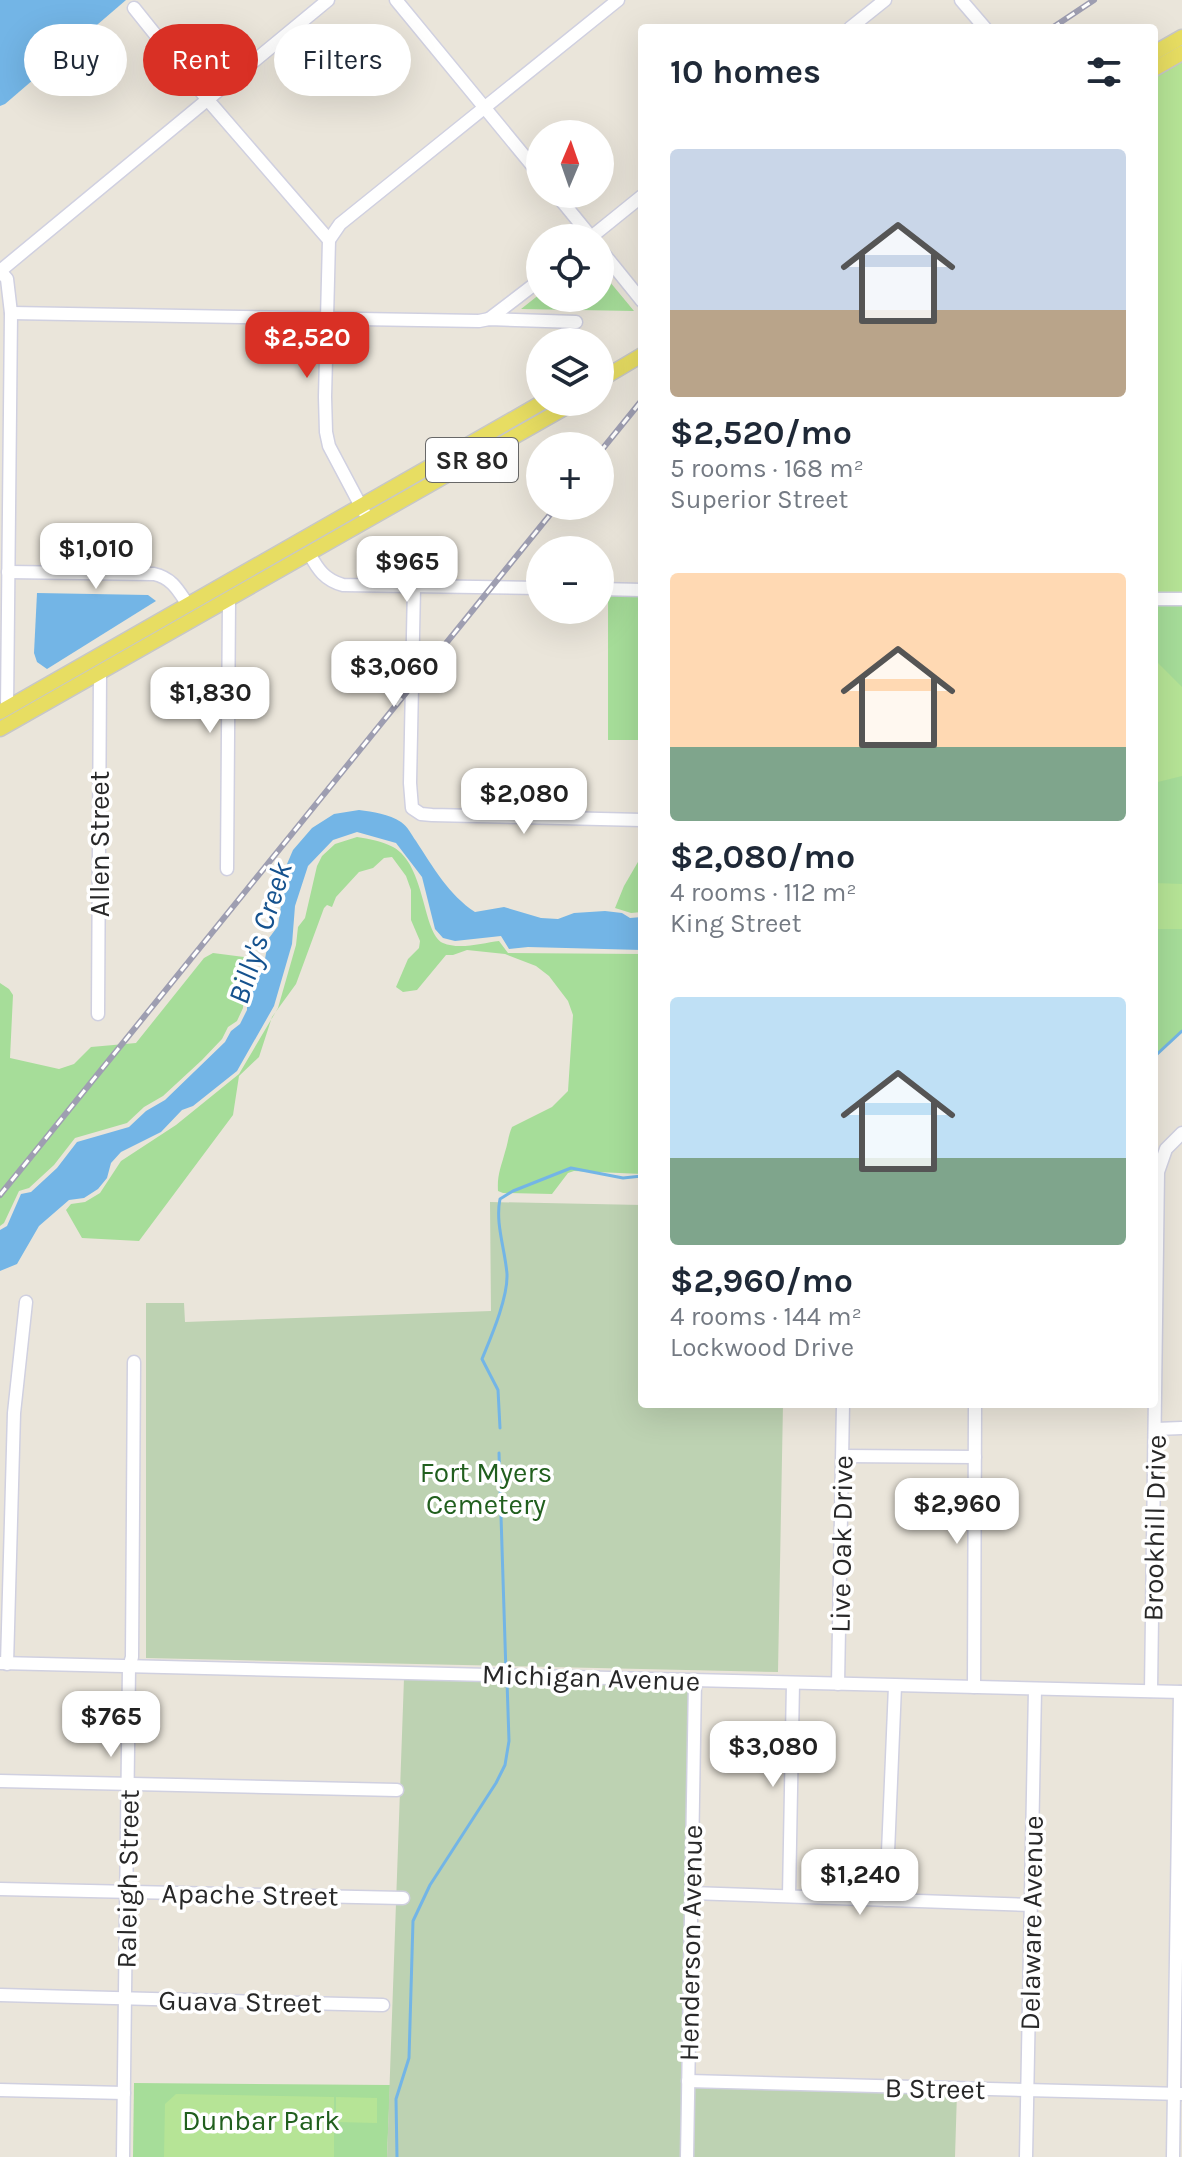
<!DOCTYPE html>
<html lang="en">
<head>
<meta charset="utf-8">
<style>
  :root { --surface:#fff; --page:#f6f6f7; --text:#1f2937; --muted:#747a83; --accent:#d93025 }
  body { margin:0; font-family:Karla,sans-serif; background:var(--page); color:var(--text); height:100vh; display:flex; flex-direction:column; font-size:30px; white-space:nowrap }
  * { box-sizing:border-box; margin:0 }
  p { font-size:26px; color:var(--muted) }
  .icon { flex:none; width:44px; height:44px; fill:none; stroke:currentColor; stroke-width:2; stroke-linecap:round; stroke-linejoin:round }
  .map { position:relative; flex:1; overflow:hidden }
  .drawer { position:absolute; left:638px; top:24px; width:520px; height:1384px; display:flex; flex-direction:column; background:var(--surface); border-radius:8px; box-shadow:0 8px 32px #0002 }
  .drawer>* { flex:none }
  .guide { position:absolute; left:24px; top:24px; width:494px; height:72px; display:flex; gap:16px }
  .needle { width:52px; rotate:2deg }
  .buttons { position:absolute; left:526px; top:120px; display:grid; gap:16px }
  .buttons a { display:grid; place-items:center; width:88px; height:88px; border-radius:50%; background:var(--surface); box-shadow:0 8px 32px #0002; font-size:40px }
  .price { position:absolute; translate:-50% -68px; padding:0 18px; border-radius:16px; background:#fff; color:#222; font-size:26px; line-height:52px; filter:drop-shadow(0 2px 4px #0008) }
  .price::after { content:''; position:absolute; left:50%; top:48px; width:24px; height:18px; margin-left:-12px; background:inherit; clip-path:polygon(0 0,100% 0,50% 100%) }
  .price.on { background:var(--accent); color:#fff }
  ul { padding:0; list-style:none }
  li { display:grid; align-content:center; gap:16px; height:424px; padding:0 32px }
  li span { display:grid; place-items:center; height:248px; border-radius:8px; color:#555 }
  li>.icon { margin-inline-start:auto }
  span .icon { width:144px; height:144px; fill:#fffc; stroke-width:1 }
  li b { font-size:34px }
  h2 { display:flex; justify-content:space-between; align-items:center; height:96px; padding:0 32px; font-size:34px }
  .tag { padding:0 28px; border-radius:36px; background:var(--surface); box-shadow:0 8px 32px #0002; font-size:28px; line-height:72px }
  .tag.on { background:var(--accent); color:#fff }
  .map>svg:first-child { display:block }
</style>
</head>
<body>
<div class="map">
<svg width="1182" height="2157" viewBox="0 0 1182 2157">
  <rect width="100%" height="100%" fill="#eae5da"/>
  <g fill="#a6dd99">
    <path d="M600 270 634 311 521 309 540 294V298H600Z"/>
    <path d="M608 589 642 590V740H608Z"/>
    <path d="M1154 602 1182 603V1031L1154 1057Z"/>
    <path d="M357 837C369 839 382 841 393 847 426 865 422 933 443 943 459 950 483 943 499 941L508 953 642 954V1174L574 1171 568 1173 552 1194 503 1193 498 1191C497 1175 501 1167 505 1152 508 1144 508 1136 512 1127L552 1107 568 1091 573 1015 568 1001 549 976 536 966 505 954 467 950 453 955H446L417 990 403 992 396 987 408 959 419 948 420 941 411 920V890L406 876 392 857 384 858 373 868 359 872 336 897 332 907 327 905 324 908 296 984 272 1017 259 1057 239 1076 233 1115 139 1241 82 1238 66 1210 71 1204 85 1202 100 1193 121 1161 176 1125 239 1074 278 1008 296 945 298 927 305 918 317 866 322 856 335 844Z"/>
    <path d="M642 855V912L631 913 615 908 624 886Z"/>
    <path d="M213 953 244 957 257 968 244 996 243 1008 237 1021 228 1027 222 1039 202 1060 163 1096 144 1107 127 1123 75 1138 54 1165 29 1188 19 1191 4 1223 0 1226V983L9 989 13 995 10 1058 59 1069 74 1064 91 1047 136 1043 204 958Z"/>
    <path d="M134 2083 390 2085 387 2157H133Z"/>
  </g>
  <g fill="#bdd2b2">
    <path d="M490 1202 642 1205V1404H783L778 1672 146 1658V1303H184L185 1322 491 1311Z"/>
    <path d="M404 1678 691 1684 681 2085 957 2092 955 2157H387Z"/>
  </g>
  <g fill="#b6e496">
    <path d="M1182 54V593L1154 592V70Z"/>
    <path d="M1154 659 1182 687V776L1154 783Z"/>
    <path d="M1154 883 1182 884V929H1154Z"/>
    <path d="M176 2094 334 2097V2157H164L165 2104Z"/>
    <path d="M336 2097 377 2098V2123L336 2122Z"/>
  </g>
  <g fill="#73b5e6">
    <path d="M0 0H126L5 104 0 106Z"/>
    <path d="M37 593 148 595 156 601 47 669 37 662 34 653Z"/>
    <path d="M359 810C373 812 389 814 401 822 408 827 411 834 416 841 433 867 449 895 475 912L504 907 541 918 558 919 574 913 605 911 622 913 630 918 642 917V950L528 947 509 949 501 936 455 941 443 938 435 929 422 877 396 843 357 832 333 840 308 866 295 906 292 944 274 1006 237 1071 193 1106 182 1110 161 1132 121 1152 111 1163 107 1178 98 1189 84 1198 69 1200 39 1226 17 1264 0 1271V1230L7 1226 21 1194 31 1192 57 1168 77 1142 129 1127 146 1111 165 1100 225 1042 231 1031 240 1024 247 1010V998L264 964 269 938 278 926 287 864 293 850 312 828 334 814Z"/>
  </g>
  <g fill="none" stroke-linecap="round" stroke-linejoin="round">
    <g stroke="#73b5e6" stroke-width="3">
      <path d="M1154 1057 1182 1031"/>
      <path d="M642 1109V1127"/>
      <path d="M500 1428 498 1390 482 1359C491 1337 508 1298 507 1274 505 1249 495 1223 500 1199L513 1191 571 1168 623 1178 642 1176"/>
      <path d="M499 1453 506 1673"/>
      <path d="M397 2157 396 2099 409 2058 413 1921 430 1885 496 1783 505 1765 509 1741 507 1681"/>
    </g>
    <g stroke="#d0d0e0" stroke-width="15">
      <g id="minor">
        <path d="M396 0 540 175"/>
        <path d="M961 0 985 28"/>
        <path d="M134 8 207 99 329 240 325 397 326 432 329 446 364 512"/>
        <path d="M850 28 885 0"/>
        <path d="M556 194 592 238"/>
        <path d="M590 238 642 196"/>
        <path d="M329 240 340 224 618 0"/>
        <path d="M600 249 642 301"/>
        <path d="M0 271 7 279 11 313 7 708"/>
        <path d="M0 271 328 0"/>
        <path d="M11 313 479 321 489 319 576 322"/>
        <path d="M489 319 540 280"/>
        <path d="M309 553C318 570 325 580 343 585L540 588"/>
        <path d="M8 572 154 574C172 578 178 590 188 605"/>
        <path d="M414 586 410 783 412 808 421 814 432 815 642 820"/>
        <path d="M600 589 642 590"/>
        <path d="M1154 599H1182"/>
        <path d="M227 869 229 600"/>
        <path d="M98 1014 100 673"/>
        <path d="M1156 1429 1182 1428"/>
        <path d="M843 1456 975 1457"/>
        <path d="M0 1663 1182 1692"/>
        <path d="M7 1664 14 1413 26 1302"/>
        <path d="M838 1684 843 1404"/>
        <path d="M974 1687 975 1404"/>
        <path d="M1151 1691 1158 1172 1166 1149 1182 1133"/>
        <path d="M0 1781 397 1790"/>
        <path d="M0 1889 403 1898"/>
        <path d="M691 1893 1031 1905"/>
        <path d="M789 1896 793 1683"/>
        <path d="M886 1900 895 1686"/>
        <path d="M0 1995 383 2005"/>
        <path d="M688 2081 1182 2094"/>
        <path d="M0 2090 124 2093"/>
        <path d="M123 2157 129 1667 132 1657 134 1362"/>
        <path d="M687 2157 695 1680"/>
        <path d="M1026 2157 1035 1689"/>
        <path d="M1173 2157 1180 1692"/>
      </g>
    </g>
    <g stroke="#c7c7c7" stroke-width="17">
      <g id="major">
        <path d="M1154 53 1182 37"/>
        <path d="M1154 69 1182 53"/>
        <path d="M600 380 642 355"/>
        <path d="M0 712 543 402"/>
        <path d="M0 729 575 402"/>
      </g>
    </g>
    <use href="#minor" stroke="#fff" stroke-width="12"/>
    <use href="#major" stroke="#e7dd62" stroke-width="14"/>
    <g stroke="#9e9eb1" stroke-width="6">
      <g id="rail">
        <path d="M1052 28 1094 0"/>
        <path d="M600 452 642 400"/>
        <path d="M0 1195 557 506"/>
      </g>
    </g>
    <use href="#rail" stroke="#fff" stroke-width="3" stroke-dasharray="9" stroke-linecap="butt"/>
  </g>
  <g text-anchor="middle" stroke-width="7" stroke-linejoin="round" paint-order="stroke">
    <rect fill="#fff" stroke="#686868" stroke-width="2" x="426" y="438" width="92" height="44" rx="6"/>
    <g font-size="26" font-weight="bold" fill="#282828">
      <text x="472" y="469">SR 80</text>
    </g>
    <g font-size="28" fill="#282828" stroke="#fff">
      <text transform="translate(99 844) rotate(-90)" y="10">Allen Street</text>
      <text transform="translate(1154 1528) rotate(-89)" y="10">Brookhill Drive</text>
      <text transform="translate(841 1544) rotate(-89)" y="10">Live Oak Drive</text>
      <text transform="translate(591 1677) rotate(2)" y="10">Michigan Avenue</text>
      <text transform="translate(127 1879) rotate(-89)" y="10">Raleigh Street</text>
      <text transform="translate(250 1894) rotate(1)" y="10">Apache Street</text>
      <text transform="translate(1031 1923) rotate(-89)" y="10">Delaware Avenue</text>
      <text transform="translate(690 1943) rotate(-89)" y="10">Henderson Avenue</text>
      <text transform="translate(240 2001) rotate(1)" y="10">Guava Street</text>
      <text transform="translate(935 2088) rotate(1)" y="10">B Street</text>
    </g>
    <g font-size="28" fill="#215f1e" stroke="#fff">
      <text x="486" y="1482">Fort Myers<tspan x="486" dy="32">Cemetery</tspan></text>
      <text x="261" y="2130">Dunbar Park</text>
    </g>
    <g font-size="30" font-style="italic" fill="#15528e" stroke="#fff">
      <text transform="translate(260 933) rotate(-72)" y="10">Billy's Creek</text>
    </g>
  </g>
</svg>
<div class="buttons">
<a><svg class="needle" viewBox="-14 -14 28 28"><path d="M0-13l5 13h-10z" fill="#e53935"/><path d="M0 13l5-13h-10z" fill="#747a83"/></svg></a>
<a><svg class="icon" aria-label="locate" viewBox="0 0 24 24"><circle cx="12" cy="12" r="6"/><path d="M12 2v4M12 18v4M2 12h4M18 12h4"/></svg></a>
<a><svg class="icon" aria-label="layers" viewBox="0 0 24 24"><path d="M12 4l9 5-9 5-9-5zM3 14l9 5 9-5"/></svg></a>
<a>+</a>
<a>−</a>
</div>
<b class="price on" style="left:307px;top:380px">$2,520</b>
<b class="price" style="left:96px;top:591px">$1,010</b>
<b class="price" style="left:407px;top:604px">$965</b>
<b class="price" style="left:394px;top:709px">$3,060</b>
<b class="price" style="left:210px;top:735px">$1,830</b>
<b class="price" style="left:524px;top:836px">$2,080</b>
<b class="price" style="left:957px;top:1546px">$2,960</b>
<b class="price" style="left:111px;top:1759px">$765</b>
<b class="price" style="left:773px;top:1789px">$3,080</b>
<b class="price" style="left:860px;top:1917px">$1,240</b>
<div class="guide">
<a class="tag">Buy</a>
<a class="tag on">Rent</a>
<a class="tag">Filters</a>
</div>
<section class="drawer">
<h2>10 homes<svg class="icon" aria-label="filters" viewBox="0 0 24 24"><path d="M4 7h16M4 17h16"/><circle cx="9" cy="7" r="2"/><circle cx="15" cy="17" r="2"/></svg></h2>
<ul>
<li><span style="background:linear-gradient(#c9d6e8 65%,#b9a48a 0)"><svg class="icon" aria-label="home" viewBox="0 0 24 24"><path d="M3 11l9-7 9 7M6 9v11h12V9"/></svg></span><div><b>$2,520/mo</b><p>5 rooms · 168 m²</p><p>Superior Street</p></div></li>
<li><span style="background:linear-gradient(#ffd9b3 70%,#7fa58c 0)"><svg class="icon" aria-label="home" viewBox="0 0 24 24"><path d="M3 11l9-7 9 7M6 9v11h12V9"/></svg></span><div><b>$2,080/mo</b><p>4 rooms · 112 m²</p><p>King Street</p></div></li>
<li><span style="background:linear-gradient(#bfe0f5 65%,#7fa58c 0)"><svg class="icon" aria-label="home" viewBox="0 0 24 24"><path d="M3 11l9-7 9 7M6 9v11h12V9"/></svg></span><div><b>$2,960/mo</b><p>4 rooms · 144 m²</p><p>Lockwood Drive</p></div></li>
</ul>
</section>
</div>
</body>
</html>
